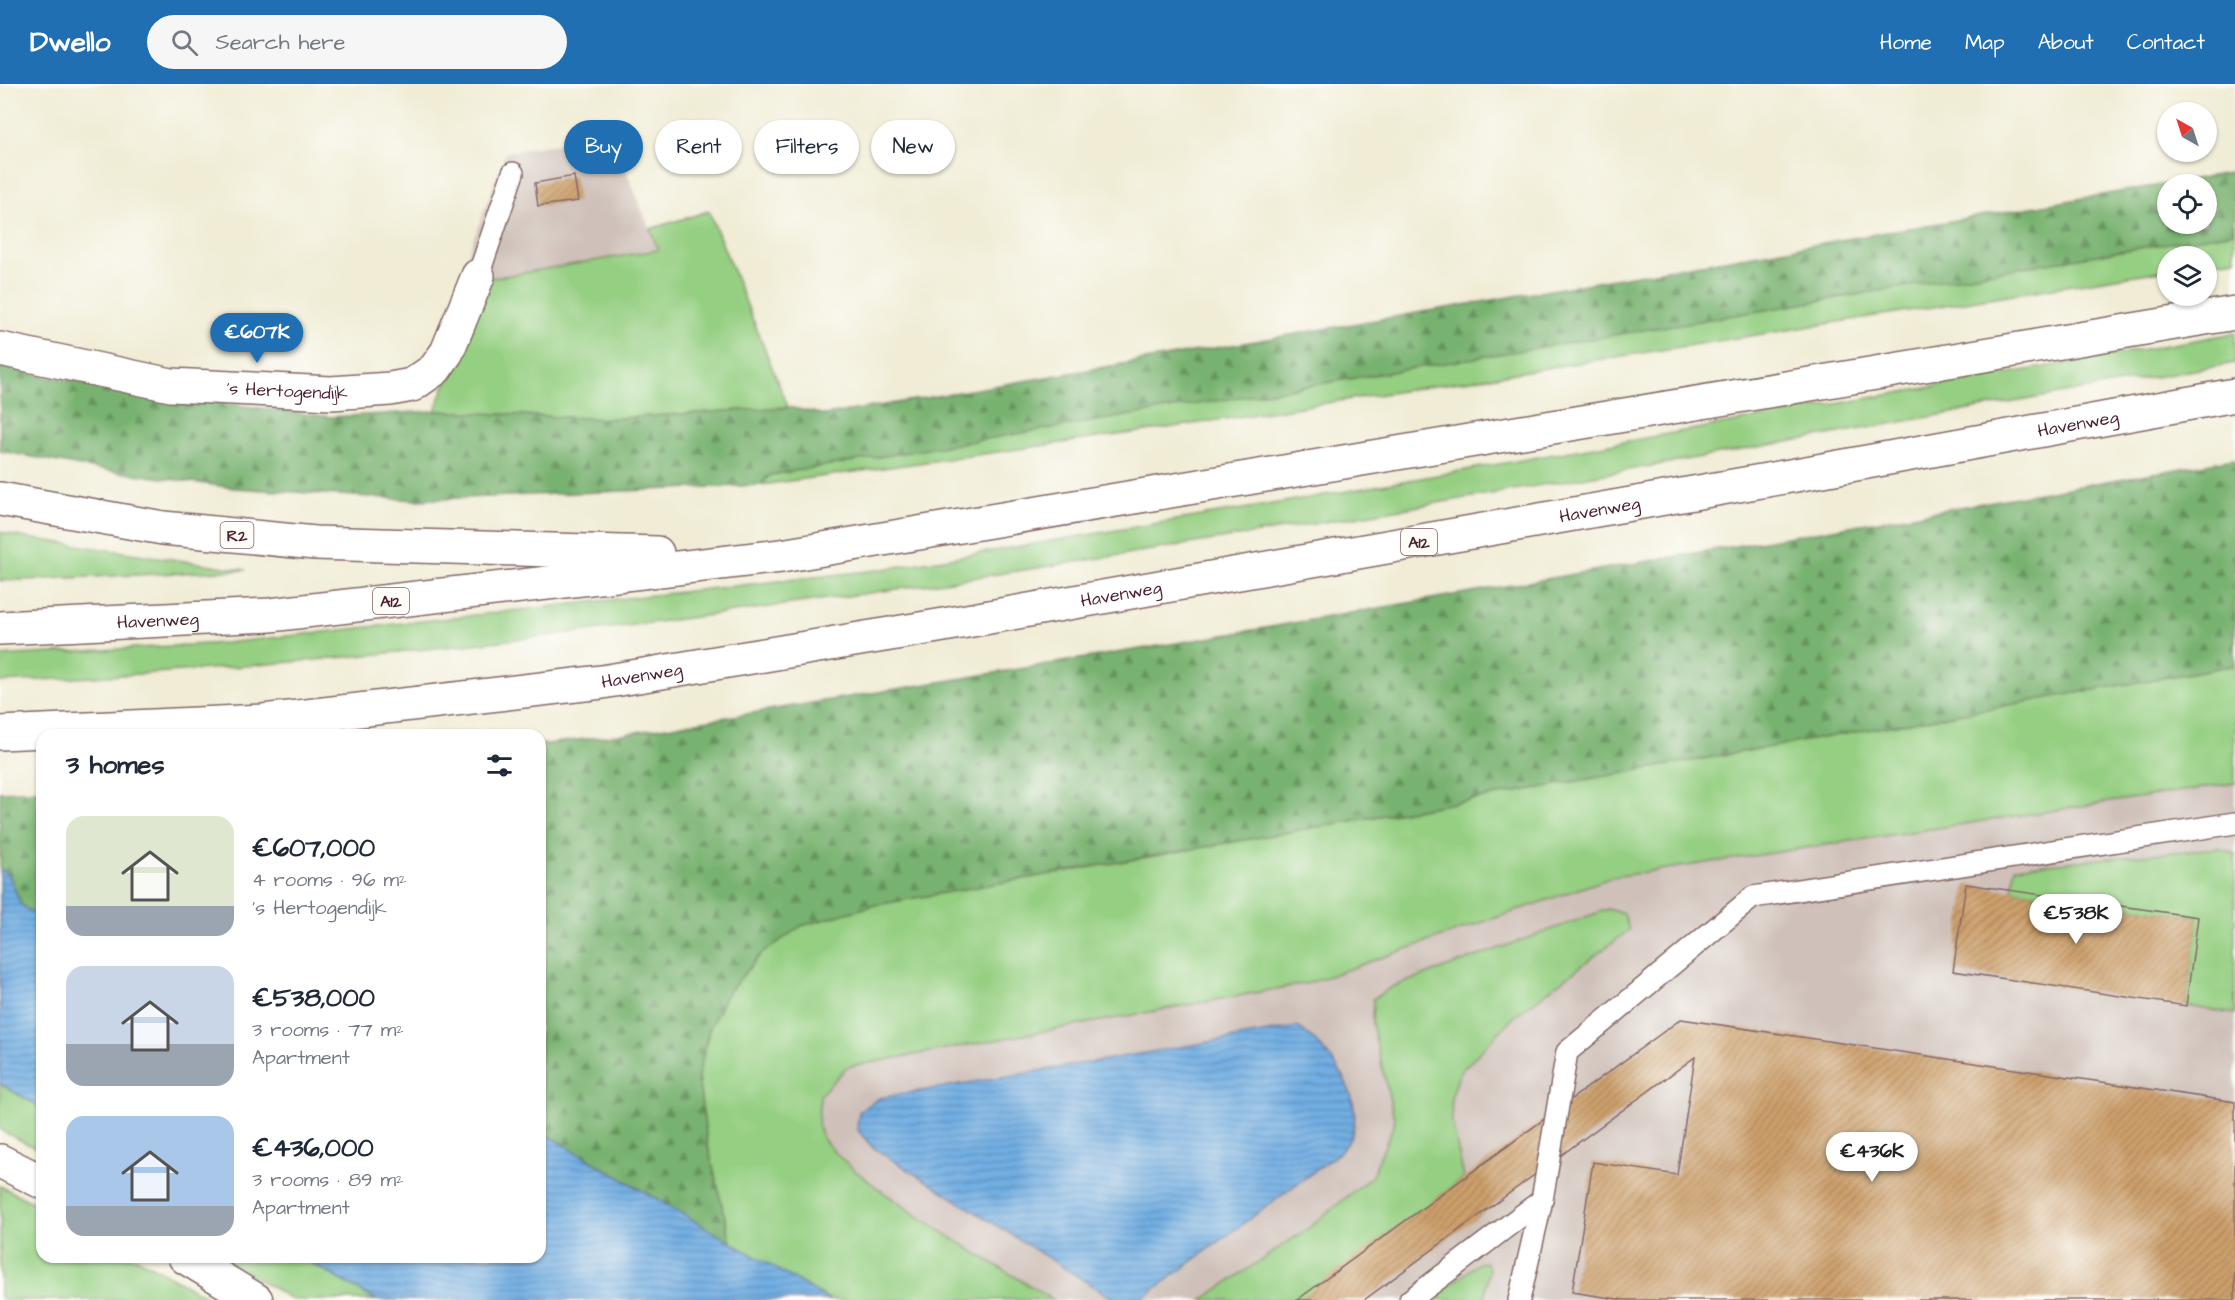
<!DOCTYPE html>
<html lang="en">
<head>
<meta charset="utf-8">
<style>
  :root { --surface:#fff; --page:#f6f6f7; --text:#1f2937; --muted:#747a83; --accent:#1f6fb2 }
  body { margin:0; font-family:"Architects Daughter",sans-serif; background:var(--page); color:var(--text); height:100vh; display:flex; flex-direction:column; font-size:22px; white-space:nowrap }
  * { box-sizing:border-box; margin:0 }
  p { font-size:20px; color:var(--muted) }
  .icon { flex:none; width:33px; height:33px; fill:none; stroke:currentColor; stroke-width:2; stroke-linecap:round; stroke-linejoin:round }
  .map { position:relative; flex:1; overflow:hidden }
  .side { position:absolute; left:36px; top:645px; width:510px; height:534px; display:flex; flex-direction:column; background:var(--surface); border-radius:18px; box-shadow:0 2px 4px #0004 }
  .side>* { flex:none }
  .banner { position:absolute; left:564px; top:36px; width:570px; height:54px; display:flex; gap:12px }
  .needle { width:39px; rotate:321deg }
  .controls { position:absolute; left:2157px; top:18px; display:grid; gap:12px }
  .controls a { display:grid; place-items:center; width:60px; height:60px; border-radius:50%; background:var(--surface); box-shadow:0 2px 4px #0004; font-size:30px }
  .price { position:absolute; translate:-50% -51px; padding:0 14px; border-radius:21px; background:#fff; color:#222; font-size:20px; line-height:39px; filter:drop-shadow(0 2px 3px #0008) }
  .price::after { content:''; position:absolute; left:50%; top:36px; width:18px; height:14px; margin-left:-9px; background:inherit; clip-path:polygon(0 0,100% 0,50% 100%) }
  .price.selected { background:var(--accent); color:#fff }
  ul { padding:0; list-style:none }
  li { display:flex; align-items:center; gap:18px; height:150px; padding:0 30px }
  li span { display:grid; place-items:center; flex:none; width:168px; height:120px; border-radius:18px; color:#555 }
  li>.icon { margin-inline-start:auto }
  span .icon { width:72px; height:72px; fill:#fffc; stroke-width:1 }
  li b { font-size:26px }
  h2 { display:flex; justify-content:space-between; align-items:center; height:72px; padding:0 30px; font-size:26px }
  .chip { padding:0 21px; border-radius:27px; background:var(--surface); box-shadow:0 2px 4px #0004; font-size:21px; line-height:54px }
  .chip.selected { background:var(--accent); color:#fff }
  header { display:flex; align-items:center; gap:36px; box-sizing:border-box; height:84px; padding:0 30px; background:var(--accent); color:#fff }
  header strong { font-size:28px }
  nav { display:flex; gap:33px; margin-inline-start:auto; font-size:21px }
  .search { width:420px; height:54px; background:var(--page); display:flex; align-items:center; gap:15px; box-sizing:border-box; padding:0 21px; border-radius:33px; color:var(--muted); font-size:22px }
  .map>svg:first-child { display:block }
</style>
</head>
<body>
<header>
<strong>Dwello</strong>
<div class="search"><svg class="icon" aria-label="search" viewBox="0 0 24 24"><circle cx="10" cy="10" r="6"/><path d="M15 15l6 6"/></svg>Search here</div>
<nav><a>Home</a><a>Map</a><a>About</a><a>Contact</a></nav>
</header>
<div class="map">
<svg width="2235" height="1216" viewBox="0 0 2235 1216">
  <defs>
    <pattern id="forest-firs" width="22" height="20" patternUnits="userSpaceOnUse" patternTransform="scale(1.5)"><rect width="22" height="20" fill="#78b270"/><path d="M5 1l3.5 6h-7zM16 11l3.5 6h-7z" fill="#64905c"/></pattern>
    <pattern id="water-rules" width="6" height="5" patternUnits="userSpaceOnUse" patternTransform="scale(1.5)"><rect width="6" height="5" fill="#71aee3"/><path d="M0 2.5h6" fill="none" stroke="#5f8db8"/></pattern>
    <pattern id="building-hatch" width="6" height="6" patternUnits="userSpaceOnUse" patternTransform="scale(1.5)"><rect width="6" height="6" fill="#cda06c"/><path d="M-1 1l2-2M0 6l6-6M5 7l2-2" fill="none" stroke="#a88259"/></pattern>
  </defs>
  <rect width="100%" height="100%" fill="#fdfcf7"/>
  <filter id="ink" filterUnits="userSpaceOnUse"><feTurbulence type="fractalNoise" baseFrequency=".0167" numOctaves="2"/><feDisplacementMap in="SourceGraphic" scale="12" xChannelSelector="R" yChannelSelector="G"/><feConvolveMatrix kernelMatrix="1 2 1 2 8 2 1 2 1" color-interpolation-filters="sRGB"/></filter>
  <filter id="wash" filterUnits="userSpaceOnUse"><feTurbulence type="fractalNoise" baseFrequency=".008" numOctaves="4" result="noise"/><feDisplacementMap in="SourceGraphic" scale="24" xChannelSelector="R" yChannelSelector="G"/><feGaussianBlur stdDeviation="1.35" result="paint"/><feColorMatrix in="noise" values="0 0 0 0 0 0 0 0 0 0 0 0 0 0 0 0 0 1.4 0 .05"/><feComposite in="paint" operator="in"/></filter>
  <g filter="url(#wash)">
    <rect width="100%" height="100%" fill="#f0ecd5"/>
    <g fill="#cfc1ba">
      <path d="M612 51 658 166 486 195 462 186 506 68Z"/>
      <path d="M2235 503V1216H889L540 786Z"/>
    </g>
    <g fill="#95cf82" stroke="#707756" stroke-width="1.5">
      <path d="M709 127 788 323 605 335 435 327 486 195 658 166 650 145Z"/>
      <path d="M2235 145V175L2207 179 2206 172H2168L2167 186 1161 345 761 401 770 391Z"/>
      <path d="M2235 249V279C1851 346 1468 417 1082 477 723 533 363 581 0 598V572L225 559 878 486 1308 414Z"/>
      <path d="M0 448 21 453 246 486 0 497Z"/>
      <path d="M2235 581V699L1613 793 1309 899 847 983 820 1011C820 1021 816 1038 820 1048 836 1090 1007 1187 1053 1216H830L731 1159 707 1058 698 993 709 946 726 911 760 871 801 842 875 821Z"/>
      <path d="M2217 764 2235 770V930L2186 922 2198 833 2012 806 2015 783Z"/>
      <path d="M1608 825 1624 830 1629 846 1516 931 1460 988 1451 1014 1452 1038 1464 1094 1299 1216H1202L1310 1143 1372 1092 1395 1038 1372 940 1373 915 1392 903Z"/>
      <path d="M0 1000 42 1024V1067L0 1046Z"/>
      <path d="M0 1102 42 1123V1173H135L213 1216H6L0 1213Z"/>
      <path d="M221 1173H301L376 1216H293Z"/>
      <path d="M1486 1178 1489 1185 1484 1216H1430L1479 1179Z"/>
    </g>
    <g fill="url(#forest-firs)" stroke="#61684e" stroke-width="1.5" fill-rule="evenodd">
      <path d="M2235 88V148L770 391 761 401 415 416 235 404 97 385 0 367V282L42 292 214 318 331 333 435 327 605 335 788 323 826 331ZM2168 100H2206V140H2168Z"/>
      <path d="M2235 375V581L875 821 801 842 760 871 726 911 709 946 698 993 707 1058 731 1159 540 1047V661L630 649 1207 554Z"/>
      <path d="M42 706V836L21 821 9 791 0 785V708Z"/>
    </g>
    <g fill="url(#water-rules)" stroke="#5e6687" stroke-width="1.5">
      <path d="M0 785 9 791 21 821 42 836V1024L0 1000Z"/>
      <path d="M1298 943C1329 964 1368 1015 1350 1054 1348 1059 1342 1064 1339 1069L1140 1216H1115L872 1063 857 1045 859 1028 879 1014Z"/>
      <path d="M540 1047 830 1216H376L301 1173H540Z"/>
    </g>
    <g id="blocks">
      <g fill="url(#building-hatch)">
        <path d="M574 92 578 117 538 122 535 99Z"/>
        <path d="M1966 800 2198 833 2186 922 1953 887Z"/>
        <path d="M1681 935 2235 1018V1216H1624L1572 1208 1593 1078 1677 1091 1695 973 1364 1216H1297Z"/>
      </g>
    </g>
  </g>
  <g filter="url(#ink)">
    <use href="#blocks" fill-opacity="0" stroke="#846766" stroke-width="1.5"/>
    <g fill="none" stroke-linecap="round" stroke-linejoin="round">
      <g stroke="#846766" stroke-width="24">
        <g id="service">
          <path d="M478 192 513 89"/>
          <path d="M1410 1216 1542 1116 1567 968 1753 813 2235 739"/>
          <path d="M1519 1216 1542 1116"/>
        </g>
      </g>
      <g stroke="#846766" stroke-width="36">
        <g id="minor">
          <path id="s1" d="M0 265 171 301 331 309 390 305 412 301 435 285 447 268 478 192"/>
          <path d="M0 1077 42 1098"/>
          <path d="M185 1173 256 1216"/>
        </g>
      </g>
      <g stroke="#846766" stroke-width="36">
        <g id="motorway">
          <path d="M0 415 163 444 315 459 657 469"/>
          <path id="s2" d="M0 544 270 531 781 472 2235 229"/>
          <path id="s3" d="M0 649 263 637 602 598 938 542 1790 392 2235 311"/>
        </g>
      </g>
      <use href="#service" stroke="#fff" stroke-width="21"/>
      <use href="#minor" stroke="#fff" stroke-width="33"/>
      <use href="#motorway" stroke="#fff" stroke-width="33"/>
    </g>
  </g>
  <g text-anchor="middle" stroke-width="5" stroke-linejoin="round" paint-order="stroke">
    <g fill="#fdfcf7" stroke="#806168" stroke-width="1.5">
      <rect x="220.5" y="438" width="33" height="26" rx="4.5"/>
      <rect x="1401" y="445" width="36" height="26" rx="4.5"/>
      <rect x="373" y="504" width="36" height="26" rx="4.5"/>
    </g>
    <g font-size="16" font-weight="bold" fill="#4a1f2b">
      <text x="237" y="457">R2</text>
      <text x="1419" y="464">A12</text>
      <text x="391" y="523">A12</text>
    </g>
    <g font-size="18" fill="#4a1f2b" stroke="#fdfcf7">
      <text dy="6" stroke="none"><textPath href="#s1" startOffset="291">'s Hertogendijk</textPath></text>
      <text dy="6" stroke="none"><textPath href="#s3" startOffset="2103">Havenweg</textPath></text>
      <text dy="6" stroke="none"><textPath href="#s3" startOffset="1617">Havenweg</textPath></text>
      <text dy="6" stroke="none"><textPath href="#s3" startOffset="1131">Havenweg</textPath></text>
      <text dy="6" stroke="none"><textPath href="#s2" startOffset="158">Havenweg</textPath></text>
      <text dy="6" stroke="none"><textPath href="#s3" startOffset="645">Havenweg</textPath></text>
    </g>
  </g>
</svg>
<div class="controls">
<a><svg class="needle" viewBox="-14 -14 28 28"><path d="M0-13l5 13h-10z" fill="#e53935"/><path d="M0 13l5-13h-10z" fill="#747a83"/></svg></a>
<a><svg class="icon" aria-label="locate" viewBox="0 0 24 24"><circle cx="12" cy="12" r="6"/><path d="M12 2v4M12 18v4M2 12h4M18 12h4"/></svg></a>
<a><svg class="icon" aria-label="layers" viewBox="0 0 24 24"><path d="M12 4l9 5-9 5-9-5zM3 14l9 5 9-5"/></svg></a>
</div>
<b class="price selected" style="left:257px;top:280px">€607K</b>
<b class="price" style="left:2076px;top:861px">€538K</b>
<b class="price" style="left:1872px;top:1099px">€436K</b>
<div class="banner">
<a class="chip selected">Buy</a>
<a class="chip">Rent</a>
<a class="chip">Filters</a>
<a class="chip">New</a>
</div>
<section class="side">
<h2>3 homes<svg class="icon" aria-label="filters" viewBox="0 0 24 24"><path d="M4 7h16M4 17h16"/><circle cx="9" cy="7" r="2"/><circle cx="15" cy="17" r="2"/></svg></h2>
<ul>
<li><span style="background:linear-gradient(#dfe7d0 75%,#9aa5b1 0)"><svg class="icon" aria-label="home" viewBox="0 0 24 24"><path d="M3 11l9-7 9 7M6 9v11h12V9"/></svg></span><div><b>€607,000</b><p>4 rooms · 96 m²</p><p>'s Hertogendijk</p></div></li>
<li><span style="background:linear-gradient(#c9d6e8 65%,#9aa5b1 0)"><svg class="icon" aria-label="home" viewBox="0 0 24 24"><path d="M3 11l9-7 9 7M6 9v11h12V9"/></svg></span><div><b>€538,000</b><p>3 rooms · 77 m²</p><p>Apartment</p></div></li>
<li><span style="background:linear-gradient(#a9c7e8 75%,#9aa5b1 0)"><svg class="icon" aria-label="home" viewBox="0 0 24 24"><path d="M3 11l9-7 9 7M6 9v11h12V9"/></svg></span><div><b>€436,000</b><p>3 rooms · 89 m²</p><p>Apartment</p></div></li>
</ul>
</section>
</div>
</body>
</html>
